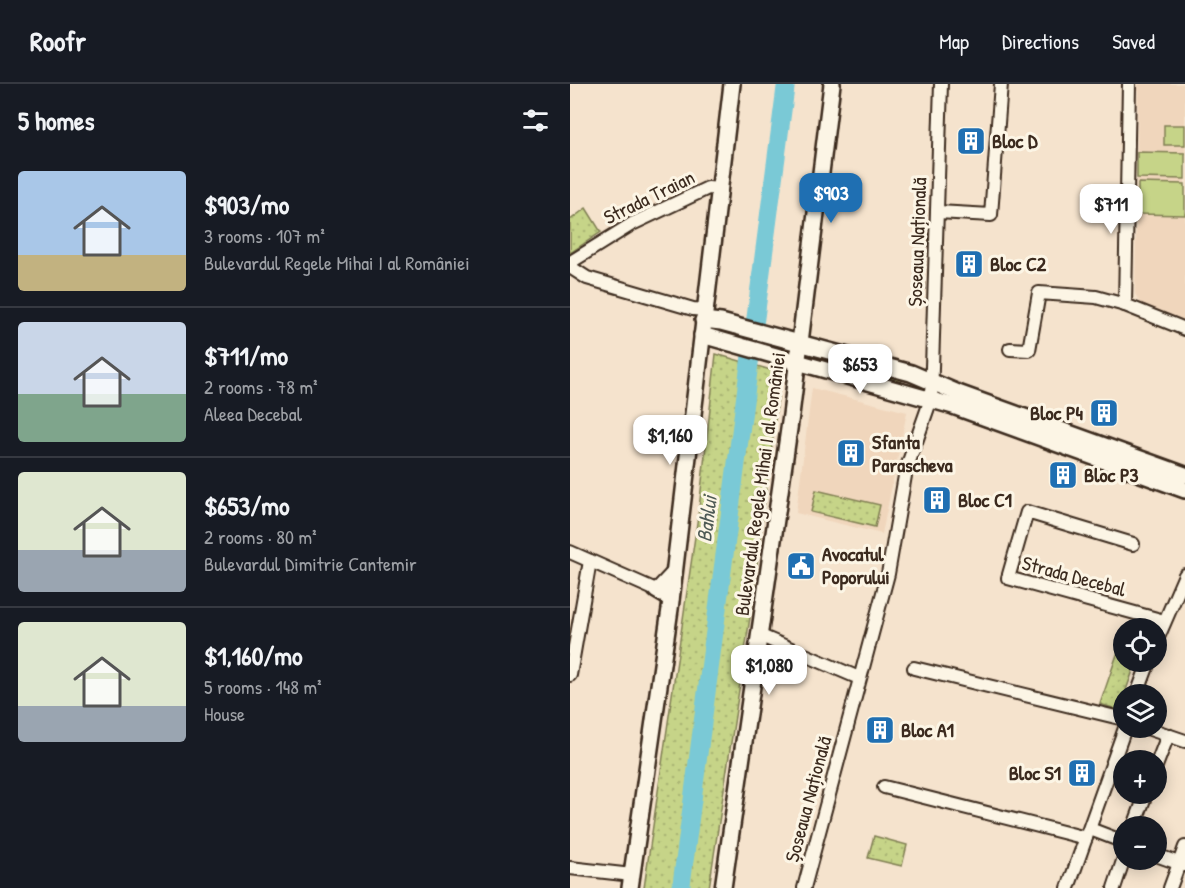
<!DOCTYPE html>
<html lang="en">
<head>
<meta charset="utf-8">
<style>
  :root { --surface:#171b24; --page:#20242c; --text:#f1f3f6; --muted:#9ea1a6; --line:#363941; --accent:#1f6fb2 }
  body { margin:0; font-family:"Patrick Hand",sans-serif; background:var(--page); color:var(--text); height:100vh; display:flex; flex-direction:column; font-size:22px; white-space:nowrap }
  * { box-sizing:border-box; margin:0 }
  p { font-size:20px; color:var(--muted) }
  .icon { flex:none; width:33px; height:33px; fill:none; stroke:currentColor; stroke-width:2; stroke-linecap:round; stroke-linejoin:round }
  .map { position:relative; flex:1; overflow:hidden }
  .sheet { display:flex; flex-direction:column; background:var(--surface); width:570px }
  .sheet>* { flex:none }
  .controls { position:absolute; left:543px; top:534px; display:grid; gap:12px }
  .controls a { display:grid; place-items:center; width:54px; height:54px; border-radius:50%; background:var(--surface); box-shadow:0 3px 15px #0003; font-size:30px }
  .price { position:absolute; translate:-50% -51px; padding:0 14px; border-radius:12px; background:#fff; color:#222; font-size:20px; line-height:39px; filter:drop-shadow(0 2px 3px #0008) }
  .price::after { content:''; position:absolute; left:50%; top:36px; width:18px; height:14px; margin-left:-9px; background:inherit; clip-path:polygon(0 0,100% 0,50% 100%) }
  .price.selected { background:var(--accent); color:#fff }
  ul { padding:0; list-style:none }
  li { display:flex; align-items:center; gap:18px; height:150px; padding:0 18px }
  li+li { border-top:2px solid var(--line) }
  li span { display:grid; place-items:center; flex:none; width:168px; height:120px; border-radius:6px; color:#555 }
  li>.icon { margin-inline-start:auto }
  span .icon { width:72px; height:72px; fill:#fffc; stroke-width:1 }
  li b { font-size:26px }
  h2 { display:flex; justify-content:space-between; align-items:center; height:72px; padding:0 18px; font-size:26px }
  header { display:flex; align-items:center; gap:36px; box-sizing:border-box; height:84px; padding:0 30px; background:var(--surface); border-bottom:2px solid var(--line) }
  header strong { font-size:28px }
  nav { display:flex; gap:33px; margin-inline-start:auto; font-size:21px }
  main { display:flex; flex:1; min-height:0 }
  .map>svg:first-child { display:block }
</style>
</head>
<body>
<header>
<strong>Roofr</strong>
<nav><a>Map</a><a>Directions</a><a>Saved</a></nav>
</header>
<main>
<section class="sheet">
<h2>5 homes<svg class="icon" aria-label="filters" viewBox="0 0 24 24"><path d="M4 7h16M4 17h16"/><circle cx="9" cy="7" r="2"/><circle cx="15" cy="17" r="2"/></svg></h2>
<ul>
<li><span style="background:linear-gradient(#a9c7e8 70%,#c2b280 0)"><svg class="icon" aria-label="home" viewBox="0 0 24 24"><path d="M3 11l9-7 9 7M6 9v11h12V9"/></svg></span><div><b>$903/mo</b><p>3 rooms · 107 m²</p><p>Bulevardul Regele Mihai I al României</p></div></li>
<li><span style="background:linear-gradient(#c9d6e8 60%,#7fa58c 0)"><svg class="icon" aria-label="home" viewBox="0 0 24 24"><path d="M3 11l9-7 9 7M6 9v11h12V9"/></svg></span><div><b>$711/mo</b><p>2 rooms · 78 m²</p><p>Aleea Decebal</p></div></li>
<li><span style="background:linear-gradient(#dfe7d0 65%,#9aa5b1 0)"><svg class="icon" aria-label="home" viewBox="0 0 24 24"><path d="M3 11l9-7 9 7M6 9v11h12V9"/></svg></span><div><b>$653/mo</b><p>2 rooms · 80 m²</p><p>Bulevardul Dimitrie Cantemir</p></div></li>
<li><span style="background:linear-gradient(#dfe7d0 70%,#9aa5b1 0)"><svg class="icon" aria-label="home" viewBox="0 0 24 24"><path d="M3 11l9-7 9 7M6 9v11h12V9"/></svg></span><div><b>$1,160/mo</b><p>5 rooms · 148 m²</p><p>House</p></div></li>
</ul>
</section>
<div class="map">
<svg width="615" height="804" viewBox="0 0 615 804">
  <defs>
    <pattern id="grass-dots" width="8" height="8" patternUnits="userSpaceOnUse" patternTransform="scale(1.5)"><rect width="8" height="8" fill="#c6d488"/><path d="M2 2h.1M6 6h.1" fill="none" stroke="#abb675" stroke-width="1.8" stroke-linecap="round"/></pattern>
  </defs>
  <rect width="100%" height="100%" fill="#f5e3cd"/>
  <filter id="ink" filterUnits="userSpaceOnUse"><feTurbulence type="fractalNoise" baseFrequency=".0167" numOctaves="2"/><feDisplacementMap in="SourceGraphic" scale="12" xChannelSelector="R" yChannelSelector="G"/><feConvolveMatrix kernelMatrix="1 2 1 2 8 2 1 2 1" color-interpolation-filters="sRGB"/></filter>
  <g filter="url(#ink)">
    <g fill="#f0d6bc">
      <path d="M568 0H615V241L575 226 565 210Z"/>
      <path d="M242 304 337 328 312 450 226 429Z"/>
    </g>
    <g fill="url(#grass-dots)" stroke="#807f53" stroke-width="1.5">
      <path d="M16 124 31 148 0 169V136Z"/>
      <path d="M146 270 211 289 182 520 139 804H74L129 425Z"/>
      <path d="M255 272 332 294 330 300 254 278Z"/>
      <path d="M246 406 310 421 305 443 241 428Z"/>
      <path d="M553 553 554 578H566L549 626 530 620Z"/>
      <path d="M304 752 337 761 332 782 298 774Z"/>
    </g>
    <g fill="#c6d488" stroke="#807f53" stroke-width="1.5">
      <rect x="594" y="41" width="21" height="20"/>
      <path d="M567 68 615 69V95L567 94Z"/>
      <path d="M568 99 615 100V131L568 130Z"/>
    </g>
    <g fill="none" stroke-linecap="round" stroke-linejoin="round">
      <path stroke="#7ac9d6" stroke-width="18" d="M111 804 216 0"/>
      <g stroke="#3b2a1e" stroke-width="16">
        <g id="minor">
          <path d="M559 0 555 221 615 245"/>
          <path d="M368 128 421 131 431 0"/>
          <path d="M0 182 4 176 62 140 138 104 149 105"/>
          <path d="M0 183 17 194 123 225 135 226"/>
          <path d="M440 265 459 266 469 209 526 213 555 221"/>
          <path d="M563 460 457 428 438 494 594 537"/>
          <path d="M0 468 86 506 102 489"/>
          <path d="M191 552 289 594"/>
          <path d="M586 558 615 491"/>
          <path d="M344 584 554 635"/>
          <path d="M0 591 20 477"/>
          <path d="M567 610 579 578"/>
          <path d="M577 644 615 657"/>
          <path d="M586 682 598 651"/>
          <path d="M314 703 516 754"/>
          <path d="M564 742 576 710"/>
          <path d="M520 745 554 758"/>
          <path d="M586 771 614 781"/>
          <path d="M0 784 62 791"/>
          <path d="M234 804 318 490 336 386 361 315 371 0"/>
          <path d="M498 804 555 644"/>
          <path d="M544 804 554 774"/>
          <path d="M600 804 615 763"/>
        </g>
      </g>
      <g stroke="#3b2a1e" stroke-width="20">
        <g id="major">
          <path d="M133 236 151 238 341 289 388 309 615 391"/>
          <path d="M132 251 383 322 615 406"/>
          <path d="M86 506 101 515"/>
          <path d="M60 804 100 525 162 0"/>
          <path d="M153 804 221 331 262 0"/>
        </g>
      </g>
      <use href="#minor" stroke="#fcf5e5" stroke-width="12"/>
      <use href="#major" stroke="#fcf5e5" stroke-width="15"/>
    </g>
  </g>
  <defs>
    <g id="building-square" transform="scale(1.5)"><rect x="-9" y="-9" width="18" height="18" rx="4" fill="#1f6fb2" stroke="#fcf5e5"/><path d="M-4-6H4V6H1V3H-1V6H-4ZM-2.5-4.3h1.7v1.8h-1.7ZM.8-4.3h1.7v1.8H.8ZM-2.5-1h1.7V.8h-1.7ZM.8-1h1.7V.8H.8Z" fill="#fff"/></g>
    <g id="civic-square" transform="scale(1.5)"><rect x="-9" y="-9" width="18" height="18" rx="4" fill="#1f6fb2" stroke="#fcf5e5"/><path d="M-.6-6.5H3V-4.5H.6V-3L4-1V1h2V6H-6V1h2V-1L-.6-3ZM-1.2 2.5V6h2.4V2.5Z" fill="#fff"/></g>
  </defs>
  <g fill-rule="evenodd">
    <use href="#building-square" x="401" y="57"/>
    <use href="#building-square" x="399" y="180"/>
    <use href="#building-square" x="534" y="329"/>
    <use href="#building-square" x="281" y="369"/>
    <use href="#building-square" x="493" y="391"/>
    <use href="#building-square" x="367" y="416"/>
    <use href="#civic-square" x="231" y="482"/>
    <use href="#building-square" x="310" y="646"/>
    <use href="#building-square" x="512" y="689"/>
  </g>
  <g text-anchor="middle" stroke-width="6" stroke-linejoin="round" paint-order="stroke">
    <g font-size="20" font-weight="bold" fill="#3b2a1e" stroke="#fcf5e5" text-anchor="start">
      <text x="422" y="64">Bloc D</text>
      <text x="420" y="187">Bloc C2</text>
      <text x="513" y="336" text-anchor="end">Bloc P4</text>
      <text x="302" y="365">Sfanta<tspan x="302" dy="23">Parascheva</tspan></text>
      <text x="514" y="398">Bloc P3</text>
      <text x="388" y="423">Bloc C1</text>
      <text x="252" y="477">Avocatul<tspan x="252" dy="23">Poporului</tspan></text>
      <text x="331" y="653">Bloc A1</text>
      <text x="491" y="696" text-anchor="end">Bloc S1</text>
    </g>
    <g font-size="20" fill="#3b2a1e" stroke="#fcf5e5">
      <text transform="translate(79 113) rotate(-26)" y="7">Strada Traian</text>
      <text transform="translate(347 158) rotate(-88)" y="7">Șoseaua Națională</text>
      <text transform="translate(190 400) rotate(-82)" y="7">Bulevardul Regele Mihai I al României</text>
      <text transform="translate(504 492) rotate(15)" y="7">Strada Decebal</text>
      <text transform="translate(238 715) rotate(-75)" y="7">Șoseaua Națională</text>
    </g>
    <g font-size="21" font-style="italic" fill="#4e5a55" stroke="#fcf5e5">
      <text transform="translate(137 435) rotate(-83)" y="7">Bahlui</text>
    </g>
  </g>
</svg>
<div class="controls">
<a><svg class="icon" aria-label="locate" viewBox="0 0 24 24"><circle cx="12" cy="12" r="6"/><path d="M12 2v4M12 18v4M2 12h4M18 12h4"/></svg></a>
<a><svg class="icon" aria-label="layers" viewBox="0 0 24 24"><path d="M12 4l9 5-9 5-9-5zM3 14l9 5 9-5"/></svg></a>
<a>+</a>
<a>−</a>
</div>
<b class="price selected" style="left:261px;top:140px">$903</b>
<b class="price" style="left:541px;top:151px">$711</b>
<b class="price" style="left:290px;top:311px">$653</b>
<b class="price" style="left:100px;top:382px">$1,160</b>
<b class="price" style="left:199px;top:612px">$1,080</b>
</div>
</main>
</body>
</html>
